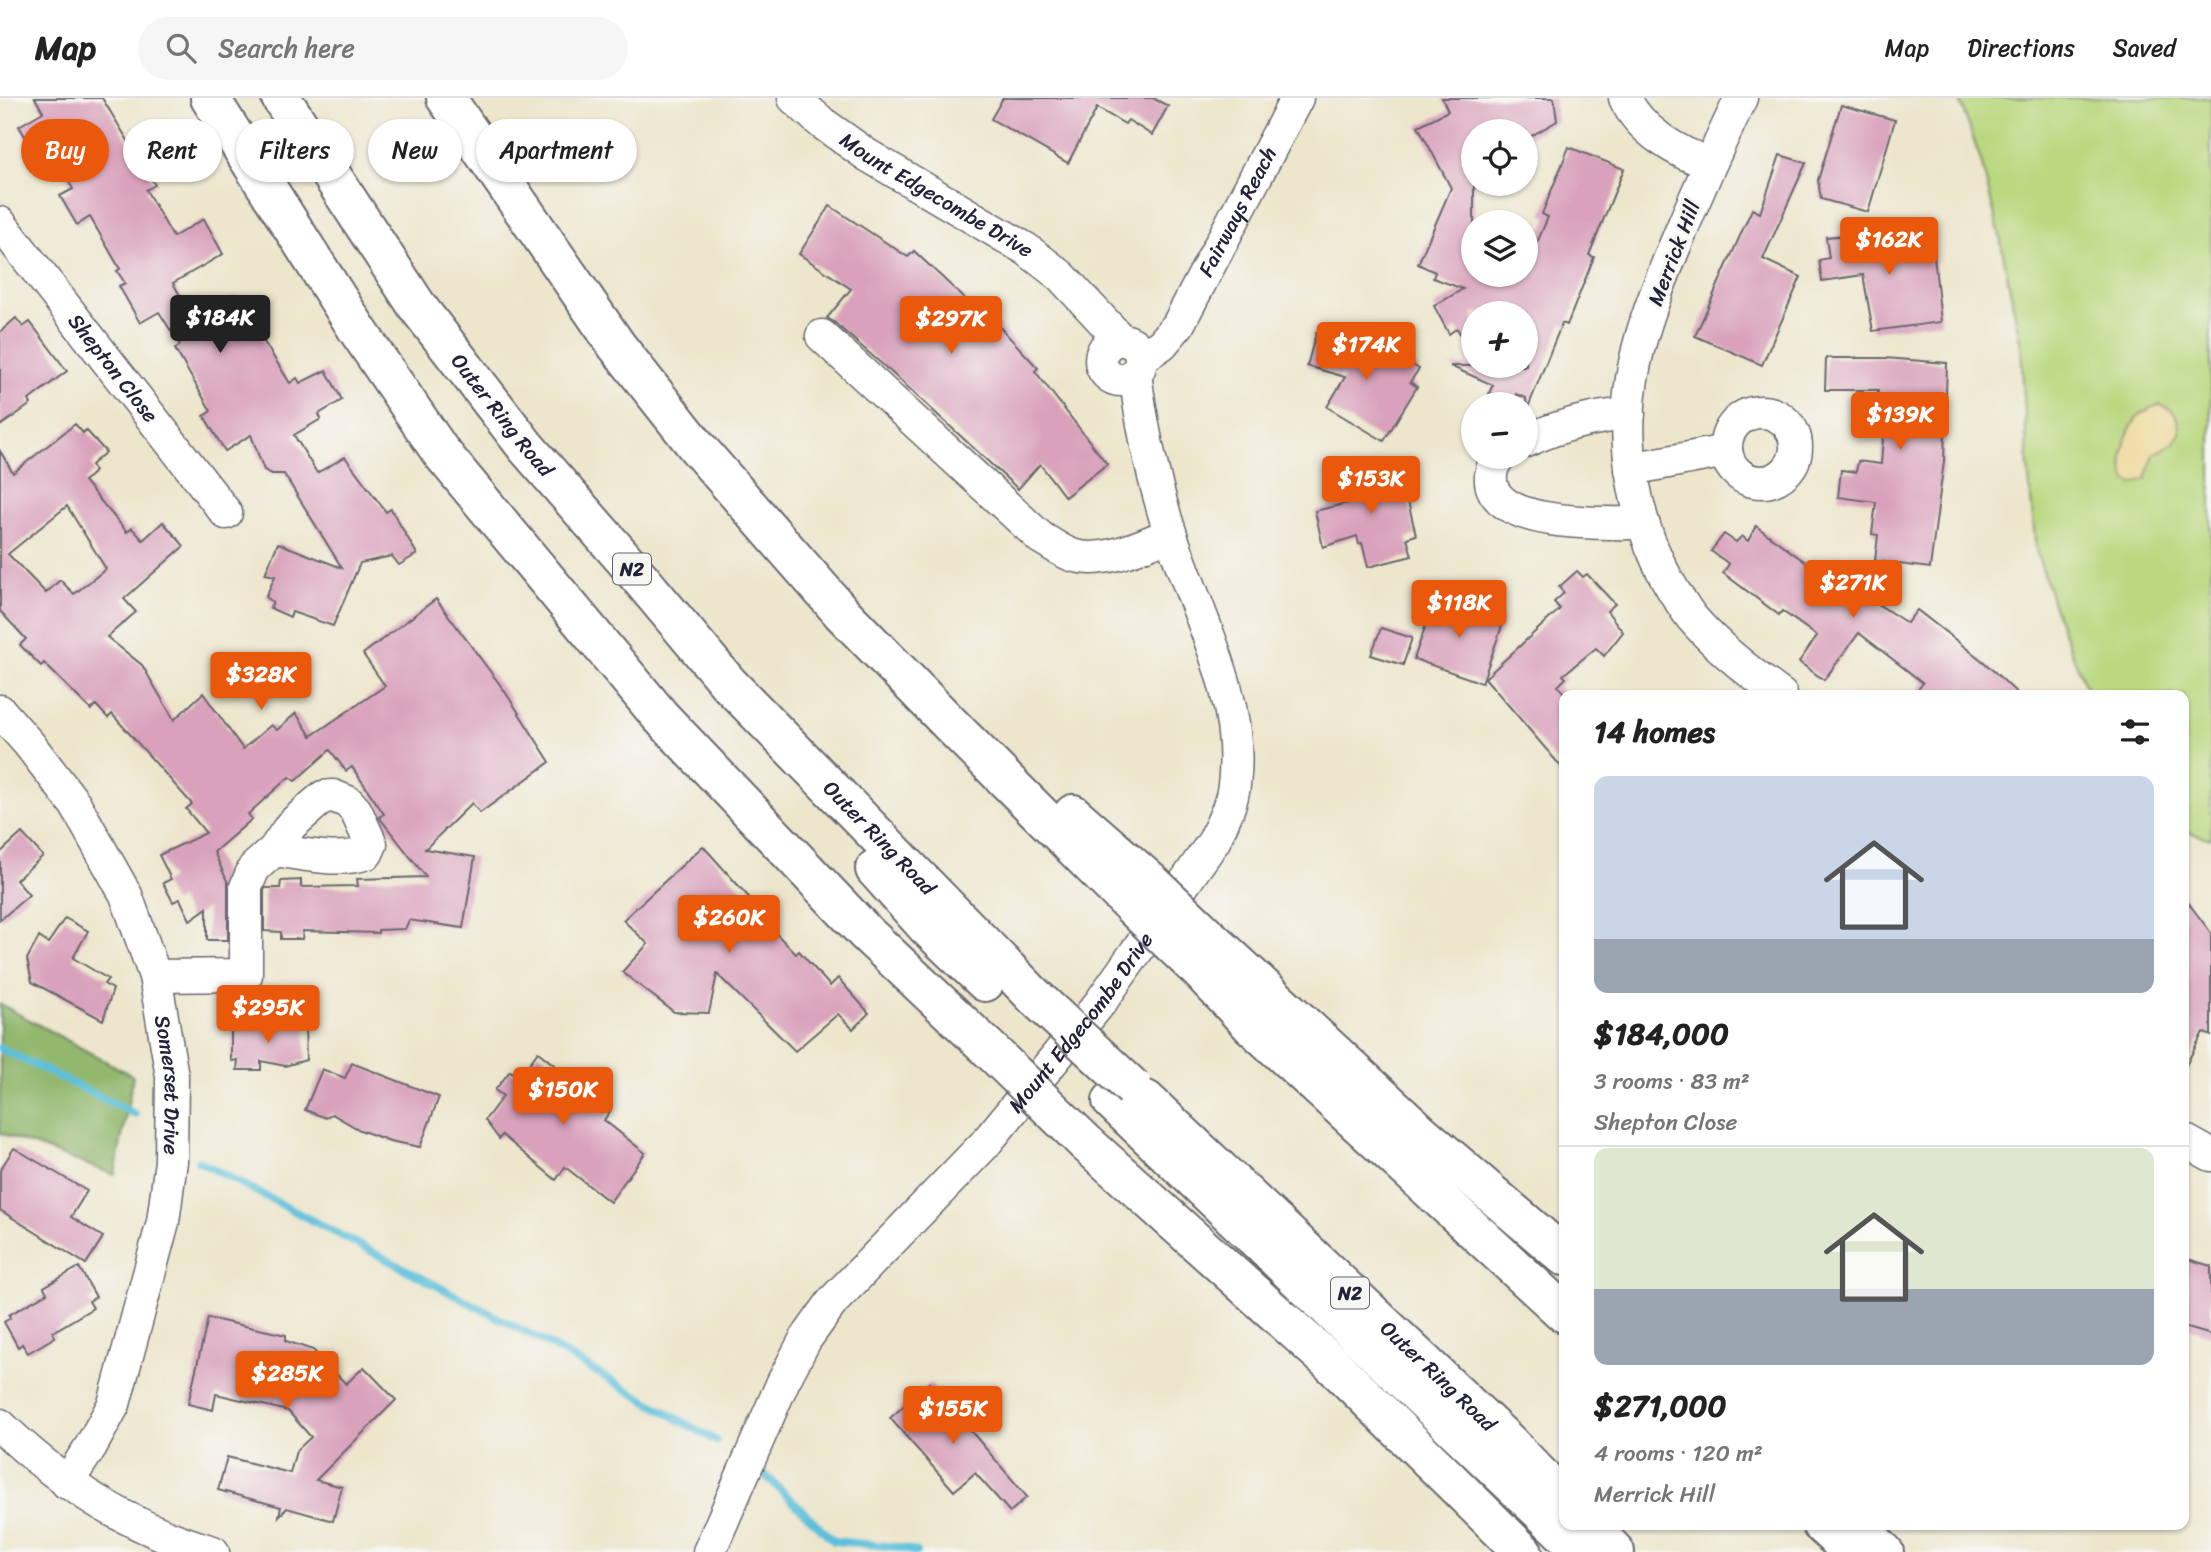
<!DOCTYPE html>
<html lang="en">
<head>
<meta charset="utf-8">
<style>
  :root { --surface:#fff; --page:#f6f6f6; --text:#222; --muted:#767676; --line:#e0e0e0; --accent:#ea580c }
  body { margin:0; font-family:Sriracha,sans-serif; background:var(--page); color:var(--text); height:100vh; display:flex; flex-direction:column; font-size:26px; white-space:nowrap }
  * { box-sizing:border-box; margin:0 }
  p { font-size:23px; color:var(--muted) }
  .icon { flex:none; width:38px; height:38px; fill:none; stroke:currentColor; stroke-width:2; stroke-linecap:round; stroke-linejoin:round }
  .map { position:relative; flex:1; overflow:hidden }
  .side { position:absolute; left:1559px; top:592px; width:630px; height:840px; display:flex; flex-direction:column; background:var(--surface); border-radius:14px; box-shadow:0 2px 5px #0004 }
  .side>* { flex:none }
  .top-card { position:absolute; left:21px; top:21px; width:665px; height:63px; display:flex; gap:14px }
  .fabs { position:absolute; left:1461px; top:21px; display:grid; gap:14px }
  .fabs a { display:grid; place-items:center; width:77px; height:77px; border-radius:50%; background:var(--surface); box-shadow:0 2px 5px #0004; font-size:35px }
  .price { position:absolute; translate:-50% -60px; padding:0 16px; border-radius:7px; background:var(--accent); color:#fff; font-size:23px; line-height:46px; filter:drop-shadow(0 2px 4px #0008) }
  .price::after { content:''; position:absolute; left:50%; top:42px; width:21px; height:16px; margin-left:-10px; background:inherit; clip-path:polygon(0 0,100% 0,50% 100%) }
  .price.current { background:#222; color:#fff }
  ul { padding:0; list-style:none }
  li { display:grid; align-content:center; gap:14px; height:371px; padding:0 35px }
  li+li { border-top:2px solid var(--line) }
  li span { display:grid; place-items:center; height:217px; border-radius:14px; color:#555 }
  li>.icon { margin-inline-start:auto }
  span .icon { width:126px; height:126px; fill:#fffc; stroke-width:1 }
  li b { font-size:30px }
  h2 { display:flex; justify-content:space-between; align-items:center; height:84px; padding:0 35px; font-size:30px }
  .chip { padding:0 24px; border-radius:32px; background:var(--surface); box-shadow:0 2px 5px #0004; font-size:24px; line-height:63px }
  .chip.current { background:var(--accent); color:#fff }
  header { display:flex; align-items:center; gap:42px; box-sizing:border-box; height:98px; padding:0 35px; background:var(--surface); border-bottom:2px solid var(--line) }
  header strong { font-size:33px }
  nav { display:flex; gap:38px; margin-inline-start:auto; font-size:24px }
  .search { width:490px; height:63px; background:var(--page); display:flex; align-items:center; gap:18px; box-sizing:border-box; padding:0 24px; border-radius:38px; color:var(--muted); font-size:26px }
  .map>svg:first-child { display:block }
</style>
</head>
<body>
<header>
<strong>Map</strong>
<div class="search"><svg class="icon" aria-label="search" viewBox="0 0 24 24"><circle cx="10" cy="10" r="6"/><path d="M15 15l6 6"/></svg>Search here</div>
<nav><a>Map</a><a>Directions</a><a>Saved</a></nav>
</header>
<div class="map">
<svg width="2211" height="1454" viewBox="0 0 2211 1454">
  <rect width="100%" height="100%" fill="#f6f6f2"/>
  <filter id="ink" filterUnits="userSpaceOnUse"><feTurbulence type="fractalNoise" baseFrequency=".0143" numOctaves="2"/><feDisplacementMap in="SourceGraphic" scale="14" xChannelSelector="R" yChannelSelector="G"/><feConvolveMatrix kernelMatrix="1 2 1 2 8 2 1 2 1" color-interpolation-filters="sRGB"/></filter>
  <filter id="wash" filterUnits="userSpaceOnUse"><feTurbulence type="fractalNoise" baseFrequency=".00686" numOctaves="4" result="noise"/><feDisplacementMap in="SourceGraphic" scale="28" xChannelSelector="R" yChannelSelector="G"/><feGaussianBlur stdDeviation="1.57" result="paint"/><feColorMatrix in="noise" values="0 0 0 0 0 0 0 0 0 0 0 0 0 0 0 0 0 1.4 0 .05"/><feComposite in="paint" operator="in"/></filter>
  <g filter="url(#wash)">
    <rect width="100%" height="100%" fill="#ede6cc"/>
    <path fill="#b9d87f" stroke="#6e7d5d" stroke-width="2" d="M1959 0H2211V741L2184 733V597H2089L2059 524 2036 452 2028 369 2021 248 1999 134 1980 60Z"/>
    <path fill="#92b86e" stroke="#5a6d54" stroke-width="2" d="M0 906 133 978 115 1077 0 1035Z"/>
    <path fill="#eeda9e" stroke="#887e6c" stroke-width="2" d="M2161 307C2174 312 2181 321 2180 335L2173 346 2154 356 2146 381 2133 386 2126 382C2116 355 2129 311 2161 307Z"/>
    <g fill="none" stroke-linecap="round" stroke-linejoin="round">
      <g stroke="#5cbfda" stroke-width="8">
        <path d="M0 950 135 1016"/>
        <path d="M198 1063 539 1241 716 1343"/>
        <path d="M765 1377 834 1443 896 1449 916 1454"/>
      </g>
    </g>
    <g id="blocks">
      <g fill="#d9a1bb" fill-rule="evenodd">
        <path d="M35 0H102L155 87 146 92 173 139 204 121 223 156 173 185 194 222 235 198 290 285 297 280 300 285 326 272 342 302 319 316 321 321 294 337 317 375 345 359 386 414 391 411 417 456 399 467 392 458 360 465 333 528 292 514 290 519 270 510 273 504 266 499 275 478 265 476 278 445 342 470 284 376H272L264 372 251 337 225 353 204 318 211 313 175 251 180 247 159 214 140 225 119 188 125 185 117 173 120 171 90 119 77 127 60 98 73 91 48 47 35 55 19 28 43 14Z"/>
        <path d="M1003 0H1153L1168 8 1152 37 1128 22 1125 26 1097 10 1068 65 991 21Z"/>
        <path d="M1442 0H1554L1557 23 1526 41V33H1474V177H1526V158L1531 159 1548 119 1542 116 1569 49 1624 71 1589 157 1594 159 1567 227 1562 225 1527 312 1526 300 1516 296 1512 305 1489 295 1493 287 1450 268H1526V215H1474V261L1457 230 1449 236 1434 208 1463 191 1433 180 1435 174 1418 166 1451 90 1418 28 1448 13Z"/>
        <path d="M1841 7 1895 22 1868 114 1821 101 1818 82Z"/>
        <path d="M1780 57 1806 65 1763 161 1801 179 1762 267 1695 238 1752 111 1760 115Z"/>
        <path d="M830 108 908 159 914 153 979 214 983 211 1038 270 1035 273 1107 366 1065 399 1040 366 1018 391 901 283 834 224 827 220 851 191 799 156Z"/>
        <path d="M1862 136 1859 144 1932 138 1941 224 1873 233 1863 177 1822 183 1819 162 1829 160 1826 139Z"/>
        <path d="M16 220 23 229 30 224 67 273 29 302 31 306 0 328V234Z"/>
        <path d="M1316 235 1361 248 1365 238 1419 271 1410 284 1417 289 1384 343 1327 309 1345 279 1307 268Z"/>
        <path d="M1826 260H1885L1947 265 1944 363 1930 470 1875 463 1878 437 1872 436 1876 404 1838 399 1841 372 1856 374 1858 363 1881 366 1885 314H1876L1878 292H1825Z"/>
        <path d="M75 326 83 335 86 332 106 354 91 367 95 373 84 383 127 434 132 430 143 442 163 424 184 448 124 501 136 514 107 539 142 567 174 622 203 595 243 651 271 627 277 632 296 615 311 638 385 588 363 556 436 501 504 592 550 664 480 715 472 705 425 751 475 759 463 830 409 822 405 831 378 832V835L303 833 302 841H281V834L264 833V793L265 790H280L281 783 301 782V789L358 788 357 781 426 779 379 719 384 716 352 669 346 673 330 652 295 683 289 679 248 716 252 721 214 754 228 785V842H207V810L190 822 180 801 173 804 163 785 171 781 159 757 206 735 186 711 192 706 112 616 108 620 96 607 91 612 44 565 41 568 20 547 26 541 0 513V353L13 375ZM67 408 106 471 74 496 60 482 46 495 8 456Z"/>
        <path d="M1389 363 1394 388 1404 387 1416 437 1407 440 1412 458 1368 469 1362 445 1359 446 1357 438 1323 449 1315 413 1352 404 1344 372Z"/>
        <path d="M1756 428 1819 474 1822 470 1907 525 1917 512 1984 564 2019 597H1914L1923 585 1859 535 1824 582 1799 564 1817 538 1782 513 1779 517 1723 475 1729 466 1711 453 1724 436 1736 444 1742 438 1748 443Z"/>
        <path d="M1577 473 1583 479 1587 476 1615 506 1607 513 1623 534 1604 558 1596 550 1563 577 1566 580 1558 588 1564 595V672L1485 580 1560 511 1554 504 1564 495 1559 489Z"/>
        <path d="M1436 498 1504 522 1482 585 1414 561Z"/>
        <path d="M1381 530 1412 540 1403 567 1371 557Z"/>
        <path d="M22 735 43 758 16 782 29 797 0 822V755Z"/>
        <path d="M703 748 762 814 760 819 796 856 799 853 830 888 838 880 869 915 853 931 838 916 795 953 717 876 709 915 674 914 622 874 648 846 623 822Z"/>
        <path d="M2184 799 2211 835V938L2203 934 2184 971Z"/>
        <path d="M65 820 88 833 73 860 108 881 104 886 113 891 103 922 32 884 27 861 39 839 48 845Z"/>
        <path d="M305 925 306 962 285 968 261 963V972H237L238 962 231 963V926Z"/>
        <path d="M538 954 572 981 577 975 594 989 589 995 611 1012 604 1022 645 1055 610 1104 565 1069 556 1082 502 1037 499 1041 485 1022 503 998 495 992 510 973 520 978Z"/>
        <path d="M352 965 439 999 420 1049 390 1043 360 1032 332 1016 326 1020 305 1012 322 971 345 980Z"/>
        <path d="M14 1050 87 1093 71 1119 103 1139 86 1166 0 1112V1072Z"/>
        <path d="M2184 1160 2211 1168V1237L2184 1229Z"/>
        <path d="M79 1169 96 1199 89 1203 93 1210 53 1234 55 1239 28 1255 22 1246 18 1249 4 1224 10 1220 9 1217 47 1195 44 1189Z"/>
        <path d="M208 1220 286 1237V1243L313 1252 346 1286 364 1269 396 1302 316 1382 342 1389 333 1423 287 1410 279 1418 281 1409 218 1392 227 1359 290 1375 296 1353 311 1339 288 1313 216 1296 213 1312 188 1306Z"/>
        <path d="M930 1285 1027 1399 1010 1414 975 1375 954 1393 890 1320Z"/>
      </g>
    </g>
  </g>
  <g filter="url(#ink)">
    <use href="#blocks" fill-opacity="0" stroke="#69676e" stroke-width="2"/>
    <g fill="none" stroke-linecap="round" stroke-linejoin="round">
      <g stroke="#69676e" stroke-width="35">
        <g id="minor">
          <path id="s1" d="M794 0 822 25 867 57 1026 151 1061 178 1120 241"/>
          <path d="M1625 0C1639 32 1678 56 1710 65"/>
          <path d="M1741 0C1717 50 1695 99 1674 150 1659 187 1643 226 1635 265 1618 342 1634 429 1675 495 1681 503 1686 513 1693 521 1718 550 1750 575 1781 597"/>
          <path id="s2" d="M0 125 226 415"/>
          <path d="M822 238 1041 440C1052 446 1063 455 1075 458 1106 466 1143 447 1170 436"/>
          <circle cx="1121" cy="262" r="20"/>
          <path id="s3" d="M1141 260 1162 246 1178 227 1297 0"/>
          <circle cx="1761" cy="349" r="35"/>
          <path d="M1526 343C1560 327 1592 319 1629 316"/>
          <path d="M1499 359C1492 367 1489 378 1492 389 1507 430 1608 425 1643 425"/>
          <path d="M1631 371 1726 353"/>
          <path id="s4" d="M0 613 29 646 75 706 126 797 155 878 172 978 171 1063 163 1124 114 1306 91 1348 67 1385"/>
          <path d="M155 878 246 877V789L254 770 274 752 291 727 323 699 333 698 348 704 356 713 371 746 367 755C338 765 304 756 274 752"/>
          <path d="M2184 1042 2211 1057"/>
          <path d="M0 1327C62 1387 129 1430 213 1454"/>
          <path id="s5" d="M709 1454 783 1284 805 1242 833 1203 985 1046 1100 905 1214 743C1222 725 1232 706 1234 687 1245 600 1197 517 1171 437 1153 383 1142 331 1135 275"/>
        </g>
      </g>
      <g stroke="#69676e" stroke-width="42">
        <g id="highway">
          <path d="M210 0 359 234 440 353 660 618 866 835 988 950"/>
          <path id="s6" d="M281 0 417 208 526 349 624 461 728 585 1035 899"/>
          <path d="M446 0 617 248 697 349 842 515 953 629 1132 808"/>
          <path d="M1073 716 1152 785"/>
          <path d="M875 771 927 829 985 884"/>
          <path d="M1212 842 1421 1035 1564 1158"/>
          <path d="M1200 873 1251 927 1564 1215"/>
          <path id="s7" d="M1146 1002 1508 1344 1564 1402"/>
          <path d="M1112 1003 1583 1454"/>
          <path d="M1086 1045 1332 1266 1523 1454"/>
          <path d="M1588 1426 1615 1454"/>
          <path d="M1821 1426 1852 1454"/>
          <path d="M1855 1426 1884 1454"/>
        </g>
      </g>
      <use href="#minor" stroke="#fff" stroke-width="32"/>
      <use href="#highway" stroke="#fff" stroke-width="38"/>
      <g stroke="#69676e" stroke-width="42" stroke-linecap="butt">
        <g id="highway-bridge">
          <path d="M1152 785 1212 842"/>
          <path d="M1132 808 1200 873"/>
          <path d="M1035 899 1133 990"/>
          <path d="M988 950 1086 1045"/>
        </g>
      </g>
      <use href="#highway-bridge" stroke="#fff" stroke-width="38"/>
    </g>
  </g>
  <g text-anchor="middle" stroke-width="6" stroke-linejoin="round" paint-order="stroke">
    <g fill="#f6f6f2" stroke="#626272" stroke-width="2">
      <rect x="613" y="455.5" width="38" height="31" rx="5"/>
      <rect x="1331" y="1179.5" width="38" height="31" rx="5"/>
    </g>
    <g font-size="19" font-weight="bold" fill="#22223b">
      <text x="632" y="478">N2</text>
      <text x="1350" y="1202">N2</text>
    </g>
    <g font-size="21" fill="#22223b" stroke="#f6f6f2">
      <text dy="7" stroke="none"><textPath href="#s1" startOffset="173">Mount Edgecombe Drive</textPath></text>
      <text dy="7" stroke="none"><textPath href="#s3" startOffset="178">Fairways Reach</textPath></text>
      <text transform="translate(1674 155) rotate(-69)" y="7">Merrick Hill</text>
      <text dy="7" stroke="none"><textPath href="#s2" startOffset="184">Shepton Close</textPath></text>
      <text dy="7" stroke="none"><textPath href="#s6" startOffset="387">Outer Ring Road</textPath></text>
      <text dy="7" stroke="none"><textPath href="#s6" startOffset="954">Outer Ring Road</textPath></text>
      <text dy="7" stroke="none"><textPath href="#s5" startOffset="654">Mount Edgecombe Drive</textPath></text>
      <text dy="7" stroke="none"><textPath href="#s4" startOffset="420">Somerset Drive</textPath></text>
      <text dy="7" stroke="none"><textPath href="#s7" startOffset="402">Outer Ring Road</textPath></text>
    </g>
  </g>
</svg>
<div class="fabs">
<a><svg class="icon" aria-label="locate" viewBox="0 0 24 24"><circle cx="12" cy="12" r="6"/><path d="M12 2v4M12 18v4M2 12h4M18 12h4"/></svg></a>
<a><svg class="icon" aria-label="layers" viewBox="0 0 24 24"><path d="M12 4l9 5-9 5-9-5zM3 14l9 5 9-5"/></svg></a>
<a>+</a>
<a>−</a>
</div>
<b class="price" style="left:1889px;top:179px">$162K</b>
<b class="price current" style="left:220px;top:257px">$184K</b>
<b class="price" style="left:951px;top:258px">$297K</b>
<b class="price" style="left:1366px;top:284px">$174K</b>
<b class="price" style="left:1900px;top:354px">$139K</b>
<b class="price" style="left:1371px;top:418px">$153K</b>
<b class="price" style="left:1853px;top:522px">$271K</b>
<b class="price" style="left:1459px;top:542px">$118K</b>
<b class="price" style="left:261px;top:614px">$328K</b>
<b class="price" style="left:729px;top:857px">$260K</b>
<b class="price" style="left:268px;top:947px">$295K</b>
<b class="price" style="left:563px;top:1029px">$150K</b>
<b class="price" style="left:287px;top:1313px">$285K</b>
<b class="price" style="left:953px;top:1348px">$155K</b>
<div class="top-card">
<a class="chip current">Buy</a>
<a class="chip">Rent</a>
<a class="chip">Filters</a>
<a class="chip">New</a>
<a class="chip">Apartment</a>
</div>
<section class="side">
<h2>14 homes<svg class="icon" aria-label="filters" viewBox="0 0 24 24"><path d="M4 7h16M4 17h16"/><circle cx="9" cy="7" r="2"/><circle cx="15" cy="17" r="2"/></svg></h2>
<ul>
<li><span style="background:linear-gradient(#c9d6e8 75%,#9aa5b1 0)"><svg class="icon" aria-label="home" viewBox="0 0 24 24"><path d="M3 11l9-7 9 7M6 9v11h12V9"/></svg></span><div><b>$184,000</b><p>3 rooms · 83 m²</p><p>Shepton Close</p></div></li>
<li><span style="background:linear-gradient(#dfe7d0 65%,#9aa5b1 0)"><svg class="icon" aria-label="home" viewBox="0 0 24 24"><path d="M3 11l9-7 9 7M6 9v11h12V9"/></svg></span><div><b>$271,000</b><p>4 rooms · 120 m²</p><p>Merrick Hill</p></div></li>
</ul>
</section>
</div>
</body>
</html>
